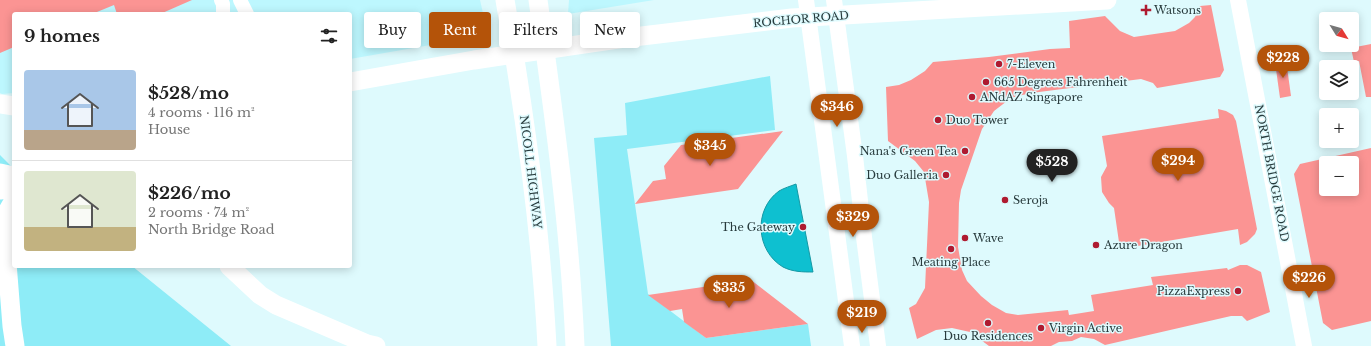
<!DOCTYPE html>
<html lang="en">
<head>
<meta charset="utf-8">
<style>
  :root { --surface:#fff; --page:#f2f2f2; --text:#222; --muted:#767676; --line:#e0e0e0; --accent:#b45309 }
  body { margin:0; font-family:"Libre Baskerville",serif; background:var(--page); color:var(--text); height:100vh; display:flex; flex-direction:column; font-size:15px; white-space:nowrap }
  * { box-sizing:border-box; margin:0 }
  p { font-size:13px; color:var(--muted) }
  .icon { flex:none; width:22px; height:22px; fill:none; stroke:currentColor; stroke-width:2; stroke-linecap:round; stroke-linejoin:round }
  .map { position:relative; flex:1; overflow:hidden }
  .drawer { position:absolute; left:12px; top:12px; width:340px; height:256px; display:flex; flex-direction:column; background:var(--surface); border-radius:4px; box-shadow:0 2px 10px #0003 }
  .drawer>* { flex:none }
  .guide { position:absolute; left:364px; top:12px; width:380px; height:36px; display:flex; gap:8px }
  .needle { width:26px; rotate:127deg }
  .controls { position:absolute; left:1319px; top:12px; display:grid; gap:8px }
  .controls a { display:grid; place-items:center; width:40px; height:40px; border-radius:4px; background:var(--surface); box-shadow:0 2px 10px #0003; font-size:20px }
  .price { position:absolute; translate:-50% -34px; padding:0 9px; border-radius:14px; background:var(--accent); color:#fff; font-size:13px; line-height:26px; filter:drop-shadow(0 1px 2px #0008) }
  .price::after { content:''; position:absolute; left:50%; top:24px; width:12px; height:9px; margin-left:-6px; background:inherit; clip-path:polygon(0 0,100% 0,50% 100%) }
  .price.active { background:#222; color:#fff }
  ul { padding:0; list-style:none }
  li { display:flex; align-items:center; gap:12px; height:100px; padding:0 12px }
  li+li { border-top:1px solid var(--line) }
  li span { display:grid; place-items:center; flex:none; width:112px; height:80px; border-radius:4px; color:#555 }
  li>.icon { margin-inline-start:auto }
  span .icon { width:48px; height:48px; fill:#fffc; stroke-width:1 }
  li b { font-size:17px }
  h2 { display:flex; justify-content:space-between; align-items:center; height:48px; padding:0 12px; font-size:17px }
  .pill { padding:0 14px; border-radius:4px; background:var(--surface); box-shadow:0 2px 10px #0003; font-size:14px; line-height:36px }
  .pill.active { background:var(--accent); color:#fff }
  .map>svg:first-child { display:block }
</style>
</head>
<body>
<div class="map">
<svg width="1371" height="346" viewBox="0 0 1371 346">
  <rect width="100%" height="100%" fill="#defafd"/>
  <g fill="#bdf7fe">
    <path d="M0 0H480L488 35 350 59V14H14V93L2 94 0 93Z"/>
    <path d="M569 0H654L568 14Z"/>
  </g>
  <g fill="#8eecf7">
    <path d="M770 76 775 130 627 149 648 294 706 338 808 324 811 346H611L594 138 627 135 625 103Z"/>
    <path d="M0 155 14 169V266H132L231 346H0Z"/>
  </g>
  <path fill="#0ec0d0" stroke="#1698a4" d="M796 184 813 272C803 272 793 272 783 267 756 251 753 210 779 191 784 188 791 186 796 184Z"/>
  <g fill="#fb9493" fill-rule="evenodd">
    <path d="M0 0H192L160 14H117L114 5 92 14H14V47L0 53Z"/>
    <path d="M1211 5 1224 70 1220 77 1157 88 1153 83 1141 79 1039 92 1022 95 1011 98 994 111 982 129 961 190 959 203 958 247 962 270 967 281 981 296 992 305 1006 313 1018 315 1068 310 1069 315 1094 311 1091 295 1153 285 1151 277 1227 268 1228 270 1240 265H1247L1261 272 1270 312 1247 321 1242 316H1231L1105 345 1094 339 1081 337 1072 341 1059 342 1051 346H989L970 332 952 328 936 330 917 339 909 308 916 304 925 288 929 202 924 172 915 161 888 141 886 87 899 85 911 80 925 71 933 62 989 57 1050 49 1070 48 1069 21 1105 16 1120 31 1134 37 1175 31 1189 23 1195 17 1200 6Z"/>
    <path d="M1371 44V97H1366L1359 61 1354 62 1351 48Z"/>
    <path d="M1286 60 1291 96 1280 98 1275 62Z"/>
    <path d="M1218 109 1226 111 1233 115 1236 121 1257 229 1255 234 1247 242 1240 245 1238 229 1120 249 1114 208 1109 203 1102 192 1101 177 1107 166 1102 136 1219 118Z"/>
    <path d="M783 131 738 189 635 204 653 181 666 179 664 166 681 145Z"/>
    <path d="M1371 148V321L1332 330 1323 323 1294 174 1300 164ZM1326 163H1352V189H1326Z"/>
    <path d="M751 280 808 324 706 338 684 322 682 309 670 311 648 295Z"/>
  </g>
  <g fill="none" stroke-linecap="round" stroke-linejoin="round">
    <g stroke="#fff" stroke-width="14">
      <path d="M221 0 223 4V14"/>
      <path d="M240 0 247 14"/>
    </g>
    <g stroke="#fff" stroke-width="16">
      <path d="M806 0 852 346"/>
      <path d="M834 0 855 156 864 237 878 346"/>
      <path d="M1238 0 1304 346"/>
    </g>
    <g stroke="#fff" stroke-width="19">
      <path d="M505 0C525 114 541 230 547 346"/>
      <path d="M538 0C554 115 570 230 575 346"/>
      <path d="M350 82 474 60 625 38 792 18 1107 0"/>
      <path d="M0 104 14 106"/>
      <path d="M0 173 14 176"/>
      <path d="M0 190 14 188"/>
      <path d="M14 200 6 214 4 225 12 326 15 346"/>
      <path d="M229 266 260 295 276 305 367 344 376 346"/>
    </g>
  </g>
  <g fill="#ae1a30" stroke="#defafd" stroke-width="1.5">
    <path d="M1144 4h4v4h4v4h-4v4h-4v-4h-4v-4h4z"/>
    <circle cx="999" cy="64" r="4"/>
    <circle cx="986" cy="82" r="4"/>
    <circle cx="972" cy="97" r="4"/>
    <circle cx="938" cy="120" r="4"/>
    <circle cx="965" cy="151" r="4"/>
    <circle cx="946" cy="175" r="4"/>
    <circle cx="1005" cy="200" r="4"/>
    <circle cx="803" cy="227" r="4"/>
    <circle cx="965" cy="238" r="4"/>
    <circle cx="1096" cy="245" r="4"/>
    <circle cx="951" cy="249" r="4"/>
    <circle cx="1238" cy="291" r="4"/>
    <circle cx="988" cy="323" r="4"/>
    <circle cx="1041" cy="328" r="4"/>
  </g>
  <g text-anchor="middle" stroke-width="3" stroke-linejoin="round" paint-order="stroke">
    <g font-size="11" fill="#283b3d" stroke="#defafd" text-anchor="start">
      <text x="1154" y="14">Watsons</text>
      <text x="1007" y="68">7-Eleven</text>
      <text x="994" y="86">665 Degrees Fahrenheit</text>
      <text x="980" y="101">ANdAZ Singapore</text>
      <text x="946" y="124">Duo Tower</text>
      <text x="957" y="155" text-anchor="end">Nana's Green Tea</text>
      <text x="938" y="179" text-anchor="end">Duo Galleria</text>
      <text x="1013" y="204">Seroja</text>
      <text x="795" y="231" text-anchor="end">The Gateway</text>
      <text x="973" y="242">Wave</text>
      <text x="1104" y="249">Azure Dragon</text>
      <text x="951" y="266" text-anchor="middle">Meating Place</text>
      <text x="1230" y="295" text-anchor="end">PizzaExpress</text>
      <text x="1049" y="332">Virgin Active</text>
      <text x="988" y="340" text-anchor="middle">Duo Residences</text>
    </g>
    <g font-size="11" fill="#283b3d" stroke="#defafd">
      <text transform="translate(801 19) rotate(-5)" y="4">ROCHOR ROAD</text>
      <text transform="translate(531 172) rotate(83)" y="4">NICOLL HIGHWAY</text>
      <text transform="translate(1272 173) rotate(79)" y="4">NORTH BRIDGE ROAD</text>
    </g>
  </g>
</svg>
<div class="controls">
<a><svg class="needle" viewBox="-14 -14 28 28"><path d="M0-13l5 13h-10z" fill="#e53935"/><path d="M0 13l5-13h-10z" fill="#767676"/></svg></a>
<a><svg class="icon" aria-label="layers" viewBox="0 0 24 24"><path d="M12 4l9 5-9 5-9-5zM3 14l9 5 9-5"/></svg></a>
<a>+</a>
<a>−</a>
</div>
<b class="price" style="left:1283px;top:79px">$228</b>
<b class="price" style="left:837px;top:128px">$346</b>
<b class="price" style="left:710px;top:167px">$345</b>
<b class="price" style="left:1178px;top:182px">$294</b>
<b class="price active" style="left:1052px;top:183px">$528</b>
<b class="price" style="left:853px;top:238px">$329</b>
<b class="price" style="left:1309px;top:299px">$226</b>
<b class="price" style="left:729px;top:309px">$335</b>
<b class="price" style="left:862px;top:334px">$219</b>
<div class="guide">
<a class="pill">Buy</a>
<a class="pill active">Rent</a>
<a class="pill">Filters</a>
<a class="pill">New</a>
</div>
<section class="drawer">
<h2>9 homes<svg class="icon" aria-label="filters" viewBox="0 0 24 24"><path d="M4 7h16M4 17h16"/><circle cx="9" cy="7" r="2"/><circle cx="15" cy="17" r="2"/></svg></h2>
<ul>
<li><span style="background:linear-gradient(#a9c7e8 75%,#b9a48a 0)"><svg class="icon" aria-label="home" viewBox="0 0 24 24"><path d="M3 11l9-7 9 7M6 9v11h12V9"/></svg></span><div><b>$528/mo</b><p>4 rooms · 116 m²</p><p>House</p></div></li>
<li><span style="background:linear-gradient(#dfe7d0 70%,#c2b280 0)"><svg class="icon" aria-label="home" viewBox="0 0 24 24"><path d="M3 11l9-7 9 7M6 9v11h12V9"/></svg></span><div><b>$226/mo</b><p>2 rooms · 74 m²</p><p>North Bridge Road</p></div></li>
</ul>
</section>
</div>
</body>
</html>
